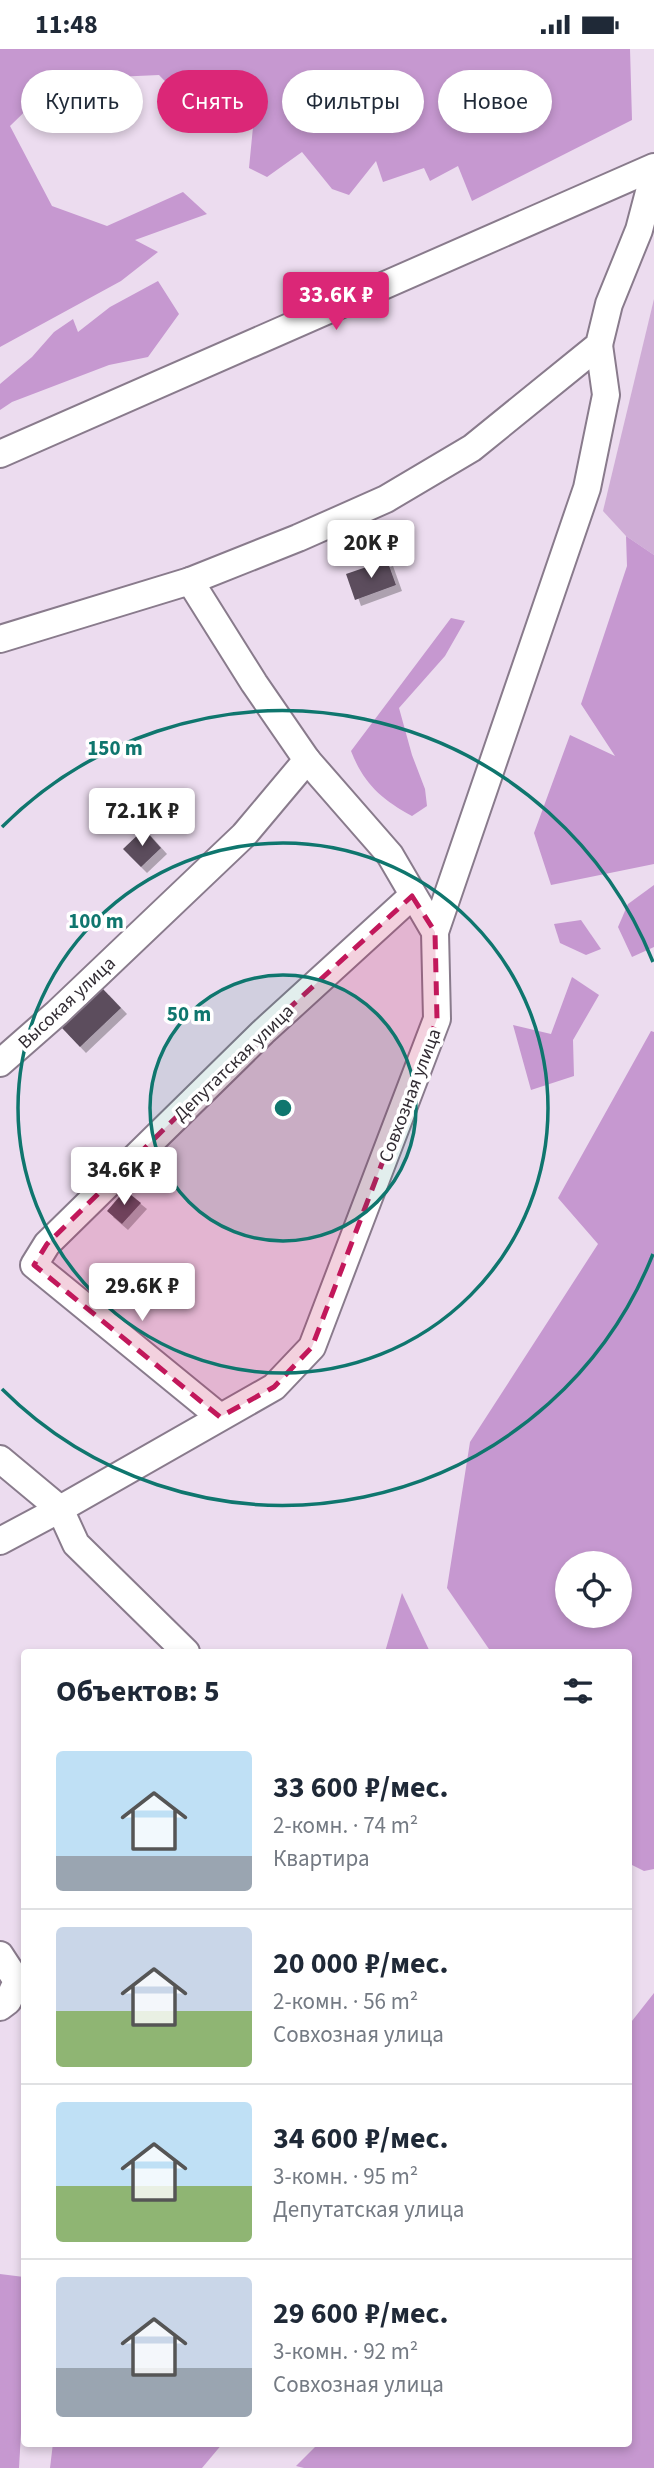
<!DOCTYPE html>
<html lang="ru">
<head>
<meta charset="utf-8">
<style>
  :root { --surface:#fff; --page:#f6f6f7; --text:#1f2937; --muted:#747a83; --line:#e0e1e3; --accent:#db2777 }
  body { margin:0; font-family:"Source Sans 3",sans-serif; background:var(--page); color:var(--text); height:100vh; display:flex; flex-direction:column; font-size:26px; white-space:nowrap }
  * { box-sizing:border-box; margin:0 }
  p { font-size:23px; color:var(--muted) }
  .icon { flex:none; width:38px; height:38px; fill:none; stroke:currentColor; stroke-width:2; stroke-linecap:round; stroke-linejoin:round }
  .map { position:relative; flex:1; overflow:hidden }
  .drawer { position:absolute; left:21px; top:1600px; width:611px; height:798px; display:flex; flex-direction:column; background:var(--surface); border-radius:7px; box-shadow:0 4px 10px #0003 }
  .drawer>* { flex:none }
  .banner { position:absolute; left:21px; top:21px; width:612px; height:63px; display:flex; gap:14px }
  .buttons { position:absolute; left:555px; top:1502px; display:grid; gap:14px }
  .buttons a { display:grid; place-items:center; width:77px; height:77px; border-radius:50%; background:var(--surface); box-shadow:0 4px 10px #0003; font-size:35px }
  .price { position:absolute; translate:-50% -60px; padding:0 16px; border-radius:7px; background:#fff; color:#222; font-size:23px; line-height:46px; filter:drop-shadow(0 2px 4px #0008) }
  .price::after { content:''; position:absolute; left:50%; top:42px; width:21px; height:16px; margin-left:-10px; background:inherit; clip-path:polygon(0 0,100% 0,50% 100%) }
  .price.current { background:var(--accent); color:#fff }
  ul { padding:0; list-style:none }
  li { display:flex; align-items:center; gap:21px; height:175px; padding:0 35px }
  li+li { border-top:2px solid var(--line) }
  li span { display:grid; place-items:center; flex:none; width:196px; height:140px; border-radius:7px; color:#555 }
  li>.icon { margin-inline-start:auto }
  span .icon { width:84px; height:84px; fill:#fffc; stroke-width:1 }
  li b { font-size:30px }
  h2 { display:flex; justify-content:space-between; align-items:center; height:84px; padding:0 35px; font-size:30px }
  .chip { padding:0 24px; border-radius:32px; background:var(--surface); box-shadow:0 4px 10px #0003; font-size:24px; line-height:63px }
  .chip.current { background:var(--accent); color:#fff }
  .status { display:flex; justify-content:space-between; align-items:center; height:49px; padding:0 35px; background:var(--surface); direction:ltr }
  .status svg { height:19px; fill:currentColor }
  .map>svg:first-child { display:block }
</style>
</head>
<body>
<div class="status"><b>11:48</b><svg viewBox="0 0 49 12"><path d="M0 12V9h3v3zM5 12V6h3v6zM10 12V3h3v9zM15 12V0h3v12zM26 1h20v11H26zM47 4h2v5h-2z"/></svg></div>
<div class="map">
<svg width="654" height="2419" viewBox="0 0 654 2419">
  <defs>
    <filter id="shadow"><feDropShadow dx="6" dy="6" stdDeviation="0" flood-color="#0004"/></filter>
  </defs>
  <rect width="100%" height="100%" fill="#ecdcef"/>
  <path fill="#cfadd6" d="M654 250V506L626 487 603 462Z"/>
  <g fill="#c698d0" fill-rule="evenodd">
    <path d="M0 0H630L632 71 472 152 458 117 430 132 424 119 383 133 376 112 349 146 332 140 302 103 267 128 249 119 253 78 215 84 159 26 115 28 43 45 10 77 52 157 107 177 183 143 207 165 135 191 158 203 121 232 0 298Z"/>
    <path d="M158 232 179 265 148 308 109 316 12 353 0 361V335L32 308 54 283 73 270 78 283 110 258Z"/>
    <path d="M626 487 654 506V815L551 836 534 784 570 686 615 707 581 655 627 517Z"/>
    <path d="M451 569 465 572 445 607 399 659 412 706 425 740 427 757 412 767C381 750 364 735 351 702Z"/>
    <path d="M654 836V898L632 908 618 878 628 855Z"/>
    <path d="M581 871 601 900 586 906 560 894 554 875Z"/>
    <path d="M572 928 599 946 573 991 574 1027 531 1041 513 976 551 985Z"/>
    <path d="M651 982 654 983V1820L644 1822 628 1814V1603H491L447 1539 470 1393 598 1195 558 1149ZM567 1514H620V1566H567Z"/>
    <path d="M402 1544 430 1603H385Z"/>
    <path d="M654 1944V2419H304L296 2417 319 2394H628V1977Z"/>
    <path d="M0 2225 24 2228V2331L19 2419H0Z"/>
    <path d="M53 2394H223L202 2419H50Z"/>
  </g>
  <g fill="#5b4e5d" filter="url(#shadow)">
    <path d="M387 511 396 536 355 551 346 525Z"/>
    <path d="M144 780 161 799 141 818 123 800Z"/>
    <path d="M103 940 121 959 80 998 62 979Z"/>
    <path d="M125 1141 141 1154 122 1175 107 1162Z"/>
  </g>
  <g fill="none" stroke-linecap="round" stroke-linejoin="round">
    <g stroke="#897b8c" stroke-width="30">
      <g id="minor">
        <path d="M0 405 654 118"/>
        <path d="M0 590 190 532 298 489 386 450 472 399 599 296 609 255 639 181 654 124"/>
        <path d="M435 883 587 439 606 346 599 296"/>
        <path d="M0 1014 57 964 244 786 307 711"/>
        <path d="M220 1368 34 1216 47 1195 263 983 412 847"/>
        <path d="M0 1410 60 1460 76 1495 186 1603"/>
        <path d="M0 1492 60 1460 274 1338 312 1298 437 970 435 883 390 806 307 711 254 634 190 532"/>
        <path d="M0 1906 17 1932 8 1952 0 1958"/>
      </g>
    </g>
    <use href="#minor" stroke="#fff" stroke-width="26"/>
  </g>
  <path fill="#c2185b" fill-opacity="0.2" stroke="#c2185b" stroke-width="5" stroke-dasharray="14 9" stroke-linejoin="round" d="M412 847 435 883 437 970 312 1298 274 1338 220 1368 34 1216 47 1195 263 983Z"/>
  <circle cx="283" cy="1059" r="133" fill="#0f766e" fill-opacity=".12"/>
  <g fill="none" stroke="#0f766e" stroke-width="3.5">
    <circle cx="283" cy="1059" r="133"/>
    <circle cx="283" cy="1059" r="265"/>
    <path d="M653 1205A398 398 0 0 1 2 1340M2 778A398 398 0 0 1 653 913"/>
  </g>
  <g text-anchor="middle" stroke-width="7" stroke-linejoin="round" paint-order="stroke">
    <g font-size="19" fill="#322c33" stroke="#fff">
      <text transform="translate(66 953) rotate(-43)" y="7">Высокая улица</text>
      <text transform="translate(233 1013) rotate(-44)" y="7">Депутатская улица</text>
      <text transform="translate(409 1046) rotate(-69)" y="7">Совхозная улица</text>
    </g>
  </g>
  <circle cx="283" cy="1059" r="10" fill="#0f766e" stroke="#fff" stroke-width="3.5"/>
  <g font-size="21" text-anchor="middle" font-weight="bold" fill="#0f766e" stroke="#fff" stroke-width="7" stroke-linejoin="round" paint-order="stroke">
    <text x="115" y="706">150 m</text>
    <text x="96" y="879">100 m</text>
    <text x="189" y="972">50 m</text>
  </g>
</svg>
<div class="buttons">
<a><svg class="icon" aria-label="locate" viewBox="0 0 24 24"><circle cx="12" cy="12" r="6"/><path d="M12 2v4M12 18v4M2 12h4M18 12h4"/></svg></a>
</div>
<b class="price current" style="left:336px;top:283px">33.6K ₽</b>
<b class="price" style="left:371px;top:531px">20K ₽</b>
<b class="price" style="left:142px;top:799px">72.1K ₽</b>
<b class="price" style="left:124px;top:1158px">34.6K ₽</b>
<b class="price" style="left:142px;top:1274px">29.6K ₽</b>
<div class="banner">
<a class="chip">Купить</a>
<a class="chip current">Снять</a>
<a class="chip">Фильтры</a>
<a class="chip">Новое</a>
</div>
<section class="drawer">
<h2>Объектов: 5<svg class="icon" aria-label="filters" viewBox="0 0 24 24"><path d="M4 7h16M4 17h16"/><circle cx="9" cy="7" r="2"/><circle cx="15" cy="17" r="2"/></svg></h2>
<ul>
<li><span style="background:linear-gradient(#bfe0f5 75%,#9aa5b1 0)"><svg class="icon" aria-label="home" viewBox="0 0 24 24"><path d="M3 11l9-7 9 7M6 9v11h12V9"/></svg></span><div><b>33 600 ₽/мес.</b><p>2-комн. · 74 m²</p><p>Квартира</p></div></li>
<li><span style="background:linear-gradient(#c9d6e8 60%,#8fb573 0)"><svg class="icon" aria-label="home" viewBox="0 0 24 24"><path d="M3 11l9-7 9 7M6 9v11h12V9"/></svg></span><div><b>20 000 ₽/мес.</b><p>2-комн. · 56 m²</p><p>Совхозная улица</p></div></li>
<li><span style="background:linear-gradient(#bfe0f5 60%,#8fb573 0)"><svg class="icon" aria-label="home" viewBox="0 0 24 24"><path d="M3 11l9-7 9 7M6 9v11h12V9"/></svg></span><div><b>34 600 ₽/мес.</b><p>3-комн. · 95 m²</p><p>Депутатская улица</p></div></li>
<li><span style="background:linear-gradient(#c9d6e8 65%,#9aa5b1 0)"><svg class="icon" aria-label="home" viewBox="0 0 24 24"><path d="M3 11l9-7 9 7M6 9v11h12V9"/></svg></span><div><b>29 600 ₽/мес.</b><p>3-комн. · 92 m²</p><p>Совхозная улица</p></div></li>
</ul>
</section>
</div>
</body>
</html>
